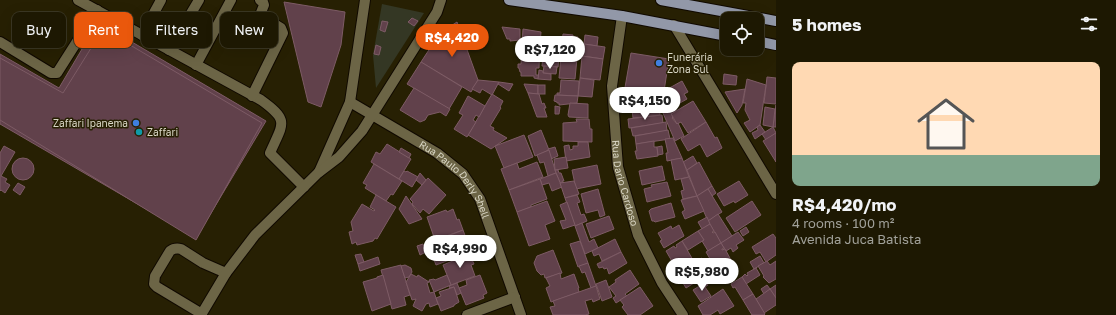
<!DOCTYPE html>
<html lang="en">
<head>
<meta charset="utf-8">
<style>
  :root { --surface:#1d1802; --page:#25210c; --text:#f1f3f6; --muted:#a0a099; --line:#3b3724; --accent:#ea580c }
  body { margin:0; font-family:"Golos Text",sans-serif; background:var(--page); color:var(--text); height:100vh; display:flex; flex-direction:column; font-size:15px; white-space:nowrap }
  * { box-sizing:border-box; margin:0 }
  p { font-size:13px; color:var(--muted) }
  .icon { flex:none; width:22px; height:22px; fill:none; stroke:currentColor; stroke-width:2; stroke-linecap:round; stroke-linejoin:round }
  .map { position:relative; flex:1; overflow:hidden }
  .drawer { display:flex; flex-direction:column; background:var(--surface); width:340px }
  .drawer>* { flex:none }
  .top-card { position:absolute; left:12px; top:12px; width:380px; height:36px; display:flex; gap:8px }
  .fabs { position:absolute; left:720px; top:12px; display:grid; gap:8px }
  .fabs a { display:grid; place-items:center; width:44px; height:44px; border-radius:8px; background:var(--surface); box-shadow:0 4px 16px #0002,0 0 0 1px var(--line); font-size:20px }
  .price { position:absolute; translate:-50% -34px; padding:0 9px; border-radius:14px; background:#fff; color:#222; font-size:13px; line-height:26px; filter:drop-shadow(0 1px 2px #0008) }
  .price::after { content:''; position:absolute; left:50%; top:24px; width:12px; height:9px; margin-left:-6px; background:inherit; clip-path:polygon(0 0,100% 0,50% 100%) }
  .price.current { background:var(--accent); color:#fff }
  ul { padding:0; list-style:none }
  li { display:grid; align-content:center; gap:8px; height:212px; padding:0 16px }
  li+li { border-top:1px solid var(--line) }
  li span { display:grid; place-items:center; height:124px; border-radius:8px; color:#555 }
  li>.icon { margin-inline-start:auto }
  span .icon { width:72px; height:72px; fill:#fffc; stroke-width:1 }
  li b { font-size:17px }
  h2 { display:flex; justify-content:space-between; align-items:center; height:48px; padding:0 16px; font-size:17px }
  .tag { padding:0 14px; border-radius:8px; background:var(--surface); box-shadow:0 4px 16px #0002,0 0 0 1px var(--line); font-size:14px; line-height:36px }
  .tag.current { background:var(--accent); color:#fff }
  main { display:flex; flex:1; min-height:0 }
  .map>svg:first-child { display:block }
</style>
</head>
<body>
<main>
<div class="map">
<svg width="776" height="315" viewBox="0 0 776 315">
  <rect width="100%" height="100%" fill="#272003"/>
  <path fill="#343724" d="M382 4 424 13 376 88 373 55Z"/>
  <g fill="#61414b" stroke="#7d5b65">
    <path d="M284 2 345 12 341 45 321 107 308 102Z"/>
    <path d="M412 18 418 21 414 26 408 22Z"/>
    <path d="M382 21 388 22 385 32 380 30Z"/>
    <path d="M98 22 266 121 196 238 0 124V54L59 88Z"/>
    <path d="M457 22 478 80 471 92 421 62 440 33Z"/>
    <path d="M502 27 520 29V40L510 41V39H507Z"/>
    <path d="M103 29 262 123 196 240 0 120V58L63 93Z"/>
    <path d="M523 29 541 32 540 44H522Z"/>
    <path d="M563 34 573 35V37H578L577 51 561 50Z"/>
    <path d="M585 35 598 37 597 46 584 44Z"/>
    <path d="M522 44H540L539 68H536V75H539L538 79 534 78V76H521V72H520L519 68H518V64H521Z"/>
    <path d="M584 44 605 47 603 59 582 56Z"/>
    <path d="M376 45 381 47 379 55 374 54Z"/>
    <path d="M544 47 560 48 558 67 542 66Z"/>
    <path d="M561 50 578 51 577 58 561 57Z"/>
    <path d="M631 53 669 59 664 91 645 103 623 99Z"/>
    <path d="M582 56 603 59 600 80 580 78Z"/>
    <path d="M561 57 577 58 575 79 559 78Z"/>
    <path d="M421 62 462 87 449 109 407 84Z"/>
    <path d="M544 66 557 67 556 74 543 73Z"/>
    <path d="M539 70 543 71V73L551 74V80L538 79Z"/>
    <path d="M724 74 737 76 736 85 723 84Z"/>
    <path d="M767 77 776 78V104L764 103Z"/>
    <path d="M580 78 594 80 592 97 578 96Z"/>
    <path d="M747 79 766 85 760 125 750 132 744 123 750 120 745 110 746 103H743Z"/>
    <path d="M478 80 499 82 492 95 482 89 480 93 472 89Z"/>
    <path d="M561 80 579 81 578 96 557 95V93H560Z"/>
    <path d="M682 81 688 92 684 94 687 99 671 108 669 105 671 104 664 91Z"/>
    <path d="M499 82 513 84 509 91 498 84Z"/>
    <path d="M524 84 538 85V94L528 93Z"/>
    <rect x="538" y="85" width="7" height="9"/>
    <path d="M414 88 450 109 446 116 440 112 428 115 425 120 420 122 400 110Z"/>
    <path d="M745 89 742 105 737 113 725 92Z"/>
    <path d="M528 93 539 94 542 104 544 103 546 108H544L547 117H537Z"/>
    <path d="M492 94 503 101 500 107 501 108 490 126 494 128 493 130 507 138 491 149 468 135Z"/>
    <path d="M555 95 578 96 577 103 559 105V103H557V102L554 101Z"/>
    <path d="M663 95 671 108 663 113 659 106V103L657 102 655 99Z"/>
    <path d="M468 96 485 106 479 117 476 115 473 120 476 122 467 137 454 129 463 115 459 113Z"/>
    <path d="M631 101 659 103 660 115 633 118Z"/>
    <path d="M693 101 706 122 688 133 681 122 677 124 671 114Z"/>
    <path d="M570 103 588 104V118L569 117 568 115Z"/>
    <path d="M776 105V127H773Z"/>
    <path d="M555 106 560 107 559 114H555Z"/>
    <path d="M673 107 676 111 671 114 673 117 672 118 677 124 678 123 684 136 675 141 663 113Z"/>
    <path d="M765 107 775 109 773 127 763 125Z"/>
    <path d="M662 115 663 123 629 128 628 119Z"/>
    <path d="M576 119H589L590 129H592V142L563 141V123L577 122Z"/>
    <path d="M666 122 667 131 633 136 631 128Z"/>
    <path d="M706 122 715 138 717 137 722 148 707 157 700 144 688 151 681 139Z"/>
    <path d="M760 125 765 132 755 139 752 133 758 130 757 127Z"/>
    <path d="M773 127 776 133 766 140 762 134Z"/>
    <path d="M541 130 549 150 535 156 528 136Z"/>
    <path d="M668 130 670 139 636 144 635 136Z"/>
    <path d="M776 133V162L763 141Z"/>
    <path d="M524 135 533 157 504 168 495 146Z"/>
    <path d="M673 138 682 158 667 161 666 153H668L665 139Z"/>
    <path d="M654 141V147H657L658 156 637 159 635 151H637L636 144Z"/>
    <path d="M578 142H588L590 157 566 161 564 146 569 145 570 150 573 149V146H578Z"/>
    <path d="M387 144 411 159 399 179 371 162 376 152 380 154Z"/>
    <path d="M4 146 15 152 1 176 7 179 5 182 10 185 5 193 1 190 0 191V153Z"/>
    <path d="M662 146 663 154 658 155 657 147Z"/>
    <path d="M555 147 558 156 551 159 548 149Z"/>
    <path d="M401 148 411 154 409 158 399 152Z"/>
    <path d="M549 150 556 173 548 176 544 162 540 163 537 155Z"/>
    <path d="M693 156 697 163 687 170 683 162Z"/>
    <path d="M566 157 568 168 555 170 554 159Z"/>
    <path d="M682 158 689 177 675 180 671 160Z"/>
    <circle cx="23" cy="169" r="11"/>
    <path d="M537 162 543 177 509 190 501 169 517 163 519 169Z"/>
    <path d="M699 162 712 186 697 196 687 170Z"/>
    <path d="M374 164 402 181 393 195 391 194 386 201 365 188 367 185 363 183Z"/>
    <path d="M597 165 601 184 576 189 572 170Z"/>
    <path d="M662 166 665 180 642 185 639 171Z"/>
    <path d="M555 170H558L559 173H561L564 181H562L563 183H560Z"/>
    <path d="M404 171 406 172 407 171 418 177 412 187 399 179Z"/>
    <path d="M420 173 426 180 422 185 416 180Z"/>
    <path d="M556 173 562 187 552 191 549 183 542 185 540 179Z"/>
    <path d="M689 177 697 196 683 199 681 191 684 190 681 179Z"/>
    <path d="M428 178 446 195 429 214 423 209 420 213 412 204 413 202 410 199Z"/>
    <path d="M540 179 547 199 531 205V207L517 212 509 190Z"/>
    <path d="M574 181 579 194 565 198 560 183Z"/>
    <path d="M739 181 748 195 735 203 734 201 724 206 717 194Z"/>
    <path d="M667 182 671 196 647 202 644 189 652 187 651 185Z"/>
    <path d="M18 183 25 187 20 195 13 190Z"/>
    <path d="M712 186 716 193 712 196 708 189Z"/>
    <path d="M598 189 605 215 600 217 598 210 586 213 581 194Z"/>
    <path d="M708 189 722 212 708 221 697 196Z"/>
    <path d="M376 195 396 207 377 239 375 238 373 241 357 245 356 242 352 244 349 232 353 231 351 222 362 204 374 211 375 210 370 207Z"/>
    <path d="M577 195 580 202 577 203 581 215 584 214 587 221 575 226 565 198Z"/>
    <path d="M406 196 422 219 409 224 399 209Z"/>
    <path d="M697 196 704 211 685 219 682 212 685 210 681 200Z"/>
    <path d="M547 201 555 221 545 225 550 239 529 246 517 212Z"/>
    <path d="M752 201 761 215 735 232 726 218Z"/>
    <path d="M567 202 575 225 563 229 560 221 566 220 560 205Z"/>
    <path d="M671 203 675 217 655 222 654 221H652L649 211 651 209Z"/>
    <path d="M453 209 457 220 459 219 463 230 435 240 427 217 446 210 447 212Z"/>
    <path d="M718 214 732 236 721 243 708 221Z"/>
    <path d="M609 216 614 229 591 238 586 224Z"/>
    <path d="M707 217 710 224 702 229 698 222Z"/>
    <path d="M582 223 589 242 594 239 598 248 585 254 575 226Z"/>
    <path d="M710 224 714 231 712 232 713 233 715 232 721 243 708 251 702 241 704 240 698 231Z"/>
    <path d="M679 225 684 236 664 248 660 241 662 240 658 233 671 226 672 229Z"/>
    <path d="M746 227 749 232 743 236 740 231Z"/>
    <path d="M463 230 470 249 459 253 460 256 436 265 428 244Z"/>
    <path d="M698 231 704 240 688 250 682 241Z"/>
    <path d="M738 232 744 240 736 245 738 248 733 252 731 248 726 251 721 243Z"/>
    <path d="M773 234 776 238V255L766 262 760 252 756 254 752 247Z"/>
    <path d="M615 239 621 252 602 261 599 254 594 256 592 251Z"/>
    <path d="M580 241 588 263 578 267 570 244Z"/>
    <path d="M682 241 693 260 676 271 671 264 673 263 666 251 674 246 675 248 677 247 676 245Z"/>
    <path d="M721 243 724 248 722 249V250L725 249 731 260 716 269 706 252Z"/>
    <path d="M423 244 426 252 420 255 417 246Z"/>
    <path d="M553 250 562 273 545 278 544 274 541 275 537 271 534 263 537 256Z"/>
    <path d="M621 252 627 263 609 274 607 268 604 269 603 267 599 268 597 264Z"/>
    <path d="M469 253 474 264 471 265 475 276 451 285 443 265 455 260 454 258Z"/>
    <path d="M361 254 364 262 358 264 355 255Z"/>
    <path d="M760 256 764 263 754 269 750 262Z"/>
    <path d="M378 257 380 264 360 271 358 264Z"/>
    <path d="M702 258 710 269 713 271 706 276 705 273 701 276 702 278 686 288 677 273Z"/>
    <path d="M767 261 770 265 776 261V279L769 283 763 277 764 276 758 266Z"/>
    <path d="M588 263 596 286 591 288 585 272 582 273 579 266Z"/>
    <path d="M401 265 410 295 404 297 406 305 392 309 381 270Z"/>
    <path d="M405 265 411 268 412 272 409 277 405 278 401 266Z"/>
    <path d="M756 268 760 275 746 284 742 277 745 274 747 276 748 275 747 273Z"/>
    <path d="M630 270 639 284 625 294 627 296 616 303 613 298 616 296 609 287 616 282 615 280Z"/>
    <path d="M560 273 561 279 574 274 579 288H578L579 292 551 302 546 288 550 286 546 278Z"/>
    <path d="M411 274 417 277 418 275 429 282 427 283 430 293 434 292 438 304 430 307 429 303 426 304 422 311 413 306 416 299 412 300 406 282Z"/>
    <path d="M383 275 391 304 372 311 363 282 377 278V277Z"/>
    <path d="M447 275 451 285 434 292 429 280 434 279 435 280Z"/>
    <path d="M480 275 487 293 483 295 484 298 466 305 459 288 467 285 466 280Z"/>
    <path d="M742 277 753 294 743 300 735 287 733 288 731 284Z"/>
    <path d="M606 280 612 297 602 301 596 284Z"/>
    <path d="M706 282 708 285 705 287 711 296 701 302 693 290Z"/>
    <path d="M457 283 461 293 457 295 454 287 450 288 449 286Z"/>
    <path d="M767 285 770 289 764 294 761 289Z"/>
    <path d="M776 285V298L770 289Z"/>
    <path d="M596 286 600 299 593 302 592 299 585 301 589 314 585 315H553L550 307 555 306 553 301Z"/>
    <path d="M454 287 459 302 454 305V306L441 311 436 298 441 296 439 292Z"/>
    <path d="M640 287 653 306 640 315H628L622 307 624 305 620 300Z"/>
    <path d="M723 289 734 306 720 314 718 310 710 315H703L698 306Z"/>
    <path d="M770 289 776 298V305L764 313 756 299Z"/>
    <path d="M753 294 765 314 764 315H752L743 300Z"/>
  </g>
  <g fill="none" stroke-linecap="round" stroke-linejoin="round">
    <g stroke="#100900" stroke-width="12">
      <g id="minor">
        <path d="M78 0 261 100C290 121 283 123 270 153L304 187"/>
        <path id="s1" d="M622 16 612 86 618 167 638 235 662 283 683 315"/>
        <path d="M674 25 776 194"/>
        <path d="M142 35 161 0"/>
        <path d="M0 42 51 73H57L97 10"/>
        <path d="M169 50 199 0"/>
        <path d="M196 65 231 0"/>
        <path d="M252 96 283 33 281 28 260 15 264 5 263 2 260 0"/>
        <path id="s2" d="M350 102 437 153 463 174 480 199 521 315"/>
        <path d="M319 172 350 102 365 0"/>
        <path d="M202 314 157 287 154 284 155 276 170 251C174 248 177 248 181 249L203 263 226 273"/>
        <path d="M201 315 226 273 255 235 318 173 339 157 362 131 437 12 441 0"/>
        <path d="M467 315 515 297"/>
      </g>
    </g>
    <g stroke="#100900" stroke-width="12">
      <g id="major">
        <path d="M509 0 622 16 727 36"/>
        <path d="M661 0 776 21"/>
        <path d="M757 41 776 45"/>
      </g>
    </g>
    <use href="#minor" stroke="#6c6546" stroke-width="10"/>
    <use href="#major" stroke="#9298a8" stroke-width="10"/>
  </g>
  <g fill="#3f7fe0" stroke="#272003" stroke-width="1.5">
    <circle cx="659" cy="63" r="4"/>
    <circle cx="136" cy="123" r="4"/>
  </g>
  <circle fill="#0f9aa8" stroke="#272003" stroke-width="1.5" cx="139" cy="132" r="4"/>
  <g text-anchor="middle" stroke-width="3" stroke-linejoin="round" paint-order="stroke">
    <g font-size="10" fill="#dad7c6" stroke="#272003" text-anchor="start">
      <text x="667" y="61">Funerária<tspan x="667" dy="12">Zona Sul</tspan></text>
      <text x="128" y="127" text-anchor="end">Zaffari Ipanema</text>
      <text x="147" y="136">Zaffari</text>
    </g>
    <g font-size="10" fill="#dad7c6" stroke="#272003">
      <text dy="4" stroke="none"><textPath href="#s2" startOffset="133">Rua Paulo Derly Shell</textPath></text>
      <text dy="4" stroke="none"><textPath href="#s1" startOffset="169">Rua Dario Cardoso</textPath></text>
    </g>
  </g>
</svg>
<div class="fabs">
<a><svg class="icon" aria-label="locate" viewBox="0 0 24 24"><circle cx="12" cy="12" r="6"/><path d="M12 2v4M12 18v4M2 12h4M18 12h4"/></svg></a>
</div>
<b class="price current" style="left:452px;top:58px">R$4,420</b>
<b class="price" style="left:550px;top:70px">R$7,120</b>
<b class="price" style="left:645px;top:121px">R$4,150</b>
<b class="price" style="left:460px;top:269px">R$4,990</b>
<b class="price" style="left:702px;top:292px">R$5,980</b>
<div class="top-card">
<a class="tag">Buy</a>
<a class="tag current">Rent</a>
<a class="tag">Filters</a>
<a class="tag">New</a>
</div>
</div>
<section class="drawer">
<h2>5 homes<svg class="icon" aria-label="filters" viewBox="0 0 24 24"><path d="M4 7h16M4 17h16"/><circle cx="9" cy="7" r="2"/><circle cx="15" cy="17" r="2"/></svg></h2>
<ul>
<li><span style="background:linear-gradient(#ffd9b3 75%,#7fa58c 0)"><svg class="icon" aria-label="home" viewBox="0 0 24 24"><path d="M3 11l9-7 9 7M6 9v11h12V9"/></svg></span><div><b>R$4,420/mo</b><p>4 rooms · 100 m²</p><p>Avenida Juca Batista</p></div></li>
</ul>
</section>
</main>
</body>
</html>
